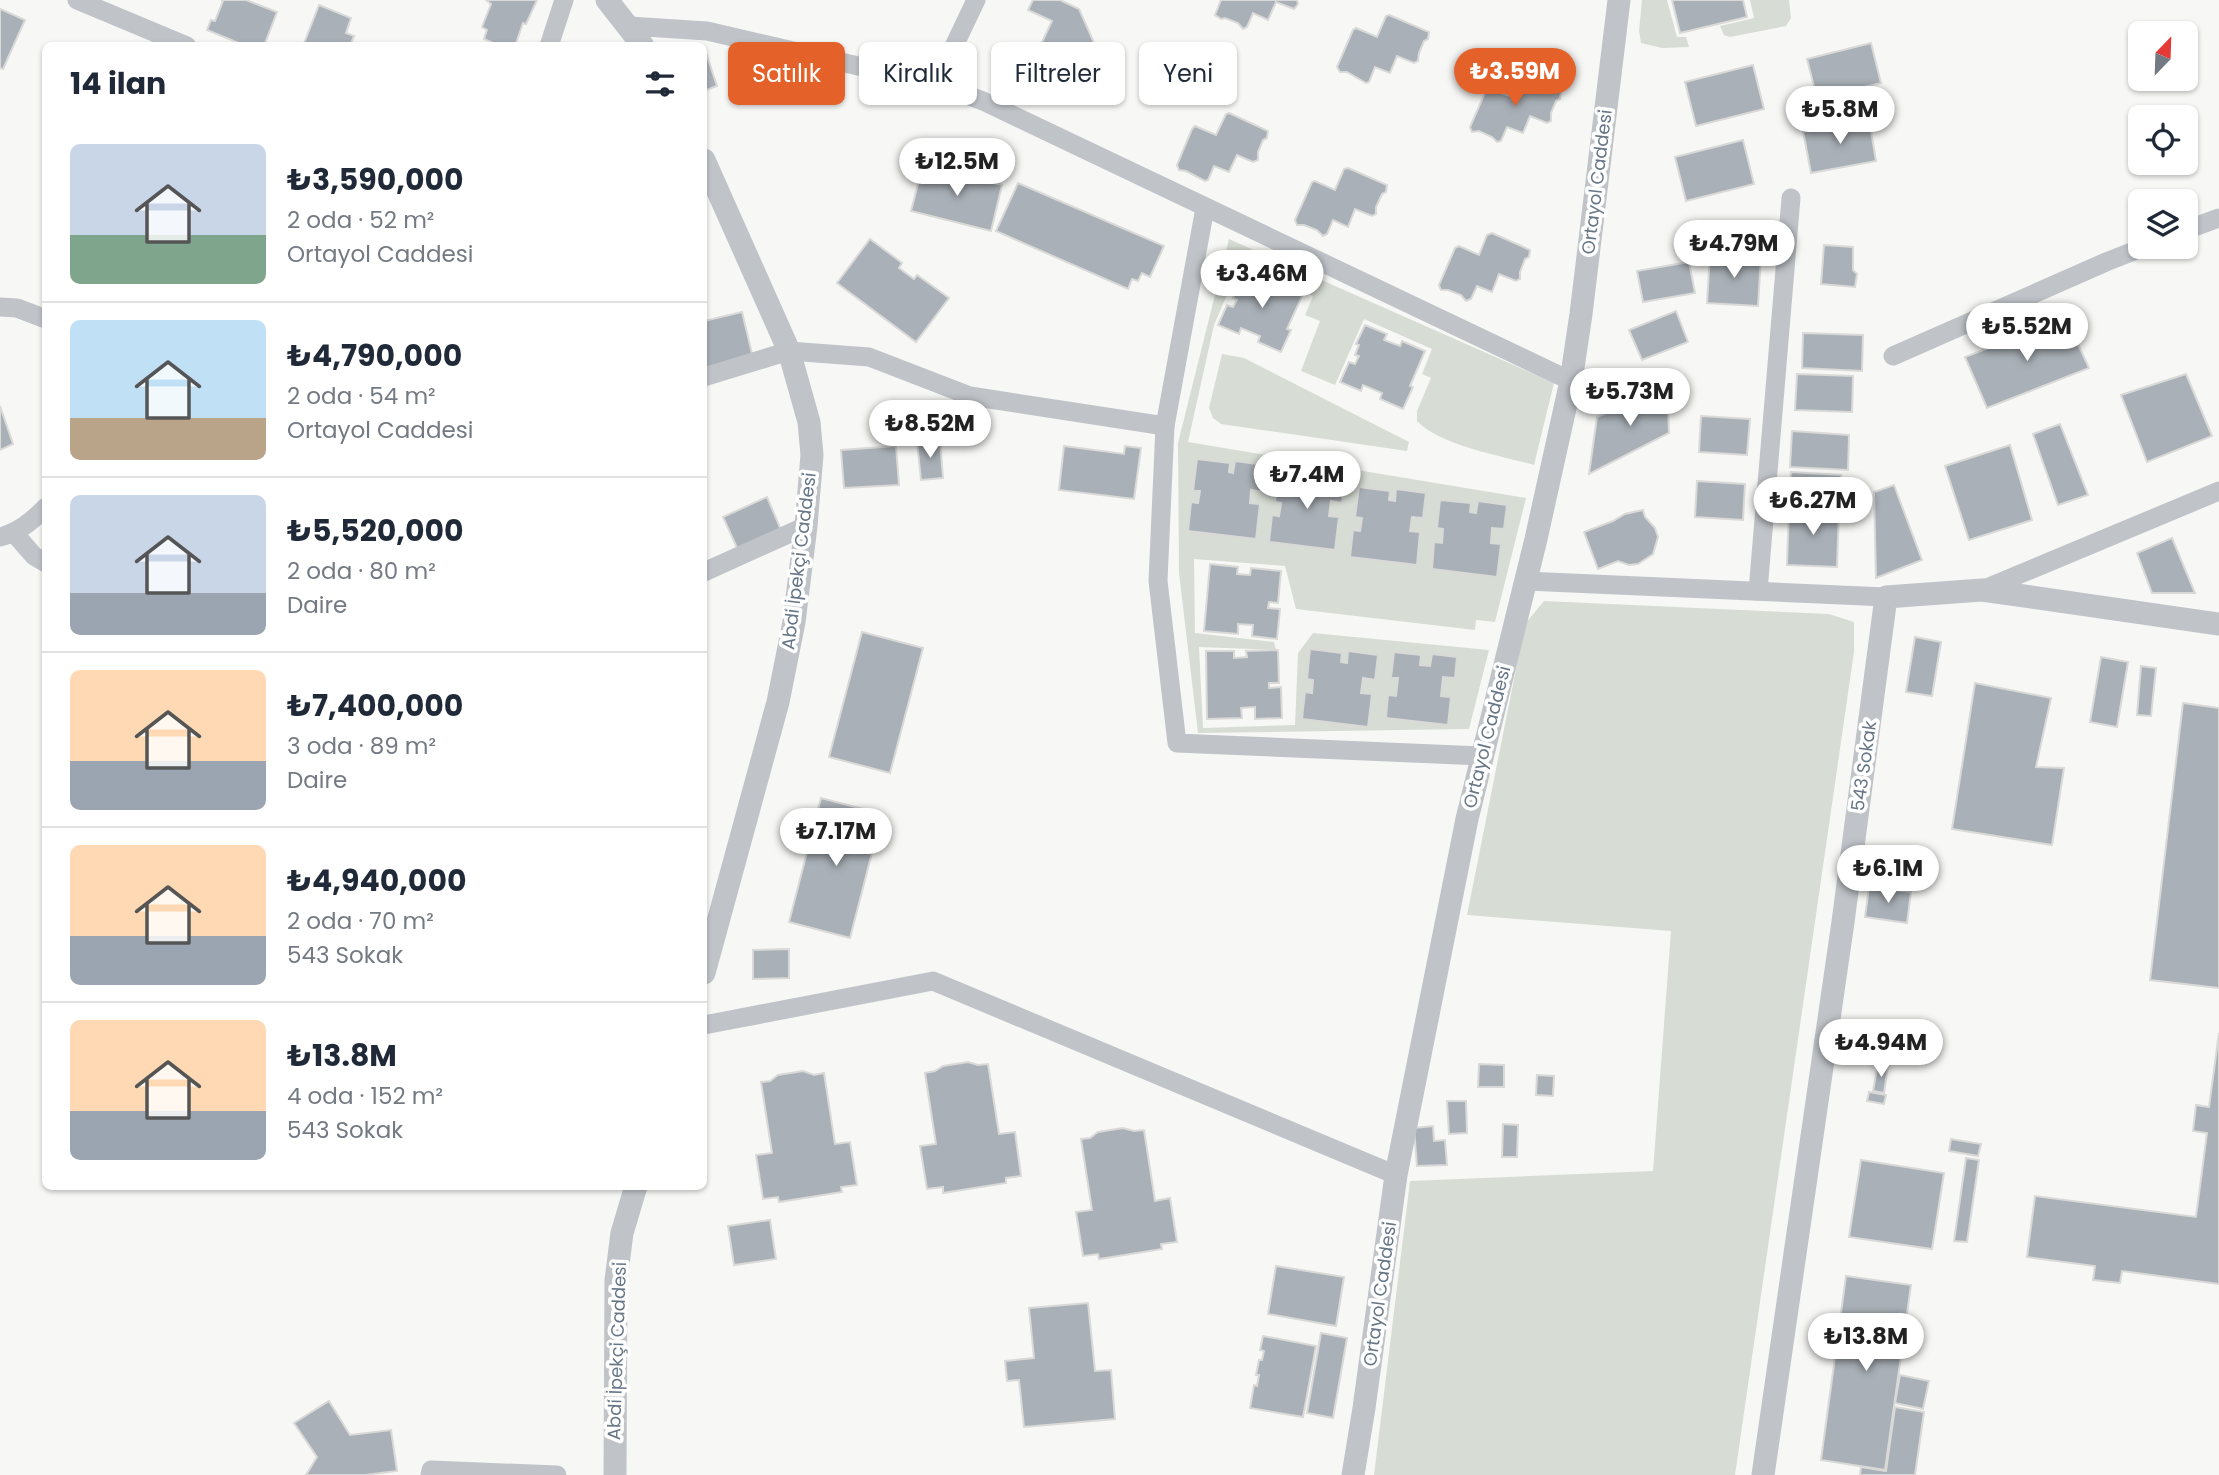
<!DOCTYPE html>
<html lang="tr">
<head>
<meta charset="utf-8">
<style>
  :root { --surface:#fff; --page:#f6f6f7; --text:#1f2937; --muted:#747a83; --line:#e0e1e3; --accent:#e46129 }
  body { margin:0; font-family:Poppins,sans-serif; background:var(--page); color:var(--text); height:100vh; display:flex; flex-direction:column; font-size:26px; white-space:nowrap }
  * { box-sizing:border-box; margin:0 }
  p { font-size:23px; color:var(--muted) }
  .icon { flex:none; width:38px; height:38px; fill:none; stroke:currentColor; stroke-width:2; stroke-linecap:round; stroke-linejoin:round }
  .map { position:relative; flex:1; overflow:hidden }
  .drawer { position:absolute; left:42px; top:42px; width:665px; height:1148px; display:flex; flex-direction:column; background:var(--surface); border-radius:10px; box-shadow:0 2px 5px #0004 }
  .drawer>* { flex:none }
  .guide { position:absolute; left:728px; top:42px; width:665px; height:63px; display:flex; gap:14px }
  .needle { width:46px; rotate:23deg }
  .buttons { position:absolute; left:2128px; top:21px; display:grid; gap:14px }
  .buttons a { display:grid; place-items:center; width:70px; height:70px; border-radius:10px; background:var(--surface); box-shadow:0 2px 5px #0004; font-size:35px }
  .price { position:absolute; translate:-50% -60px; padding:0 16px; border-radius:24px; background:#fff; color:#222; font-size:23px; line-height:46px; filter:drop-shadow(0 2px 4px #0008) }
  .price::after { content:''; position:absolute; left:50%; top:42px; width:21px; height:16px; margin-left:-10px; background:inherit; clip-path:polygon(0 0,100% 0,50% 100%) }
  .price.on { background:var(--accent); color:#fff }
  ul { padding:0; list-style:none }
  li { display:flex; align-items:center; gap:21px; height:175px; padding:0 28px }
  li+li { border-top:2px solid var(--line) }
  li span { display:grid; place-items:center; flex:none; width:196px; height:140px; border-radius:10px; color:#555 }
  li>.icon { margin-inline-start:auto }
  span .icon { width:84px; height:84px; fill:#fffc; stroke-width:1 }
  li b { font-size:30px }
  h2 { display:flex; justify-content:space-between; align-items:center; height:84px; padding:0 28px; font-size:30px }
  .tag { padding:0 24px; border-radius:10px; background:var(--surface); box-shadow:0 2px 5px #0004; font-size:24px; line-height:63px }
  .tag.on { background:var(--accent); color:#fff }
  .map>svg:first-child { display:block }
</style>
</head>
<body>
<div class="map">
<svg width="2219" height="1475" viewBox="0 0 2219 1475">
  <rect width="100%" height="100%" fill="#f7f8f5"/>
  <g fill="#d7ddd4">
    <path d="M1642 0H1667L1677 37H1686L1689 47 1662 48 1641 43 1639 31Z"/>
    <path d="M1750 0H1789L1791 18 1786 26 1730 37 1724 35 1720 26 1754 18Z"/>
    <path d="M1229 239 1554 383 1534 465C1502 456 1439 445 1417 421V411L1431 378 1422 374 1432 349 1364 319 1335 385 1301 371 1320 321 1305 315 1313 296 1241 262 1214 325 1188 442 1526 498 1495 622 1476 620 1475 630 1296 609 1285 566 1194 559 1195 633 1274 642 1276 650 1199 647 1203 728 1295 725 1298 653 1313 633 1489 650 1469 729 1198 733 1179 573 1178 443Z"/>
    <path d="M1222 354 1244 358 1409 442 1407 451 1221 424 1213 418 1209 408Z"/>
    <path d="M1544 601 1829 614 1854 622V652L1735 1475H1374L1410 1181 1653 1171 1671 931 1467 915 1525 624Z"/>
  </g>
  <g fill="#a9b0b7" stroke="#d9d9d7" stroke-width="2">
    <path d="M221 0H246L277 12 264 46H246L207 30 211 20 215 21 223 1Z"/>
    <path d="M486 0H537L526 24 523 23 515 46H500L484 39 487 30 482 27 491 4Z"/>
    <path d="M1033 0H1060L1079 9 1095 45 1078 80 1034 59 1052 21 1028 10Z"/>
    <path d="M1221 0H1297L1298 4 1294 9 1276 2 1268 20 1253 13 1247 27 1243 29 1238 23 1225 18 1221 19 1215 15Z"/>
    <path d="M1672 0H1743L1747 17 1680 33Z"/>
    <path d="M319 5 351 18 346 33 354 36 350 46H303Z"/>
    <path d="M0 9 25 20 3 69 0 68Z"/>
    <path d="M1389 15 1429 32 1428 39 1424 41 1419 53 1418 61 1414 63 1397 56 1390 73 1375 67 1369 82 1366 83 1347 72H1340L1337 67 1353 30 1356 28 1377 37 1386 16Z"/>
    <path d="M1871 43 1881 83 1817 98 1807 59Z"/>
    <path d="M704 47 717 86 704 91Z"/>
    <path d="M1753 65 1764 109 1696 126 1685 82Z"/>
    <path d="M1523 75 1561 92 1560 99 1556 101 1551 113V121L1547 123 1530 116 1523 133 1507 127 1501 141 1497 142 1492 137 1479 131 1472 132 1470 127 1487 88 1510 96 1518 76Z"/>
    <path d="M1229 113 1268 131 1267 138 1263 140 1258 152V160L1253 162 1237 155 1229 172 1214 166 1208 180 1205 181 1186 171 1179 170 1177 165 1192 129 1195 126 1216 135 1226 114Z"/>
    <path d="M1869 119 1876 161 1811 173 1803 131Z"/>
    <path d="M1743 140 1754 184 1686 201 1675 157Z"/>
    <path d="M923 165 1002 185 991 231 911 211Z"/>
    <path d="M1348 168 1387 185 1386 192 1382 194 1376 207V214L1372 216 1355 209 1348 227 1333 220 1327 234 1323 236 1317 230 1304 225H1297L1295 220 1312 182 1315 181 1335 190 1344 169Z"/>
    <path d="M1018 183 1164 246 1150 277 1142 273 1138 281 1132 279 1128 289 996 231Z"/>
    <path d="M1492 233 1530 250 1529 257 1525 259 1520 272V279L1516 281 1499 274 1492 292 1477 286 1471 299 1466 301 1461 295 1448 290H1441L1439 285 1455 248 1459 246 1479 255 1487 235Z"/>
    <path d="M870 239 902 263 899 268 914 279 917 275 949 298 916 342 837 283Z"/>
    <path d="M1824 245 1853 247V270L1857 274 1855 287 1821 284Z"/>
    <path d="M1710 254 1761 257 1758 306 1707 303Z"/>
    <path d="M1689 262 1695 293 1643 302 1637 271Z"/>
    <path d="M1243 268 1264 278 1262 283 1278 290 1280 284 1303 294 1287 329 1291 330 1281 352 1258 342 1260 336 1241 328 1239 334 1218 325 1227 305 1233 307 1237 300 1233 298 1237 288 1234 287Z"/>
    <path d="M1676 311 1688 342 1642 360 1629 330Z"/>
    <path d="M742 312 753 358 704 369V321Z"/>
    <path d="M2066 318 2089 368 1987 408 1965 357Z"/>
    <path d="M1365 325 1387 334 1384 340 1400 346 1402 341 1425 351 1410 386 1413 387 1403 409 1380 399 1382 393 1363 385 1361 391 1340 382 1349 362 1355 364 1359 356 1355 355 1359 345 1356 344Z"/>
    <path d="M1803 333 1863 335 1862 371 1802 368Z"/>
    <path d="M1797 374 1853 376 1852 412 1795 410Z"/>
    <path d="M2186 374 2212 436 2147 462 2121 395Z"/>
    <path d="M1667 386 1669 433 1589 474 1597 417Z"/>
    <path d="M0 406 13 444 0 450Z"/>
    <path d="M1701 416 1750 419 1747 455 1699 452Z"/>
    <path d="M2060 424 2088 495 2058 505 2033 434Z"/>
    <path d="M1792 431 1849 435 1848 470 1790 467Z"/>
    <path d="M940 440 943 478 921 480 917 442Z"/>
    <path d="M2010 445 2032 520 1969 540 1945 466Z"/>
    <path d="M896 446 899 485 844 488 841 450Z"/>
    <path d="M1064 446 1124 454 1125 446 1141 448 1134 499 1059 490Z"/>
    <path d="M1197 459 1230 463 1229 472 1233 473 1235 461 1265 465 1263 492 1251 490 1250 503 1260 504 1256 539 1188 531 1191 502 1198 503 1200 491H1193Z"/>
    <path d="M1278 472 1309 476 1308 485 1314 486 1316 474 1345 478 1342 503 1331 501 1329 516 1339 517 1335 550 1269 542 1272 515 1279 516 1281 503 1275 502Z"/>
    <path d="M1791 472 1841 475 1840 505 1789 502Z"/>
    <path d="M1697 481 1745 484 1743 520 1695 517Z"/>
    <path d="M1894 485 1922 560 1876 578 1874 492Z"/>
    <path d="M1359 487 1390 491 1389 500 1395 501 1396 489 1426 493 1423 518 1412 517 1410 531 1420 532 1417 565 1350 557 1353 530 1360 531 1362 518 1355 517Z"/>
    <path d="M767 497 781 530 738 550 723 517Z"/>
    <path d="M1440 500 1471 503 1470 512 1476 513 1478 501 1507 505 1504 529 1492 528 1491 543 1501 544 1497 577 1432 569 1434 542 1442 543 1443 529 1437 528Z"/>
    <path d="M1789 507 1839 509 1837 567 1787 565Z"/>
    <path d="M1643 510 1645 517 1655 528 1658 537 1653 554 1638 564 1629 565 1618 561 1598 569 1584 532 1613 521 1625 514Z"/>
    <path d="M2172 538 2195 593H2152L2137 553Z"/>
    <path d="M1210 564 1238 567 1237 574 1250 575 1251 568 1281 571 1278 603 1269 602 1268 608 1280 609 1277 639 1252 636 1253 625 1238 624V634L1204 631Z"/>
    <path d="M862 632 923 648 890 773 829 757Z"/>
    <path d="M1915 637 1941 642 1932 696 1906 692Z"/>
    <path d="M1310 649 1342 653 1341 662 1347 663 1348 651 1378 655 1375 680 1363 678 1361 693 1372 694 1368 727 1302 719 1305 692 1312 693 1313 680 1307 679Z"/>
    <path d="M1278 650 1279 683H1269V688L1281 687 1282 718 1255 719V707L1241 708 1242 718 1207 719 1206 651H1234V658L1247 657 1246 651Z"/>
    <path d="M1394 652 1421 655 1420 665 1430 666 1432 654 1457 657 1455 678 1443 677 1441 696 1451 697 1448 725 1386 718 1388 695 1396 696 1398 678H1391Z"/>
    <path d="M2101 657 2128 662 2117 727 2090 722Z"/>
    <path d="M2141 666 2156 668 2151 716 2137 715Z"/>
    <path d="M1975 683 2051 698 2036 767 2064 768 2052 845 1952 829Z"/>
    <path d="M2183 703 2219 708V988L2150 980Z"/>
    <path d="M821 798 882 814 850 938 789 922Z"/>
    <path d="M1869 887 1911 892 1907 923 1865 917Z"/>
    <path d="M789 949V978L753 979V950Z"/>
    <path d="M2219 1033V1284L2122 1271 2120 1283 2093 1280 2095 1266 2027 1257 2035 1196 2196 1217 2207 1133 2193 1131 2196 1105 2209 1107Z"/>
    <path d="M968 1062 978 1065 988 1064 999 1134 1015 1132 1021 1176 1006 1178V1183L943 1193V1187L927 1189 920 1146 936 1144 925 1073 935 1071 943 1066Z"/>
    <path d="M1479 1064 1504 1065V1087H1478Z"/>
    <path d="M1878 1064 1888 1066 1884 1093 1873 1091Z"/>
    <path d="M803 1071 814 1075 824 1073 835 1144 850 1142 857 1185 841 1187 842 1192 779 1202 778 1197 763 1199 756 1155 772 1153 761 1082 770 1081 778 1075Z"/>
    <path d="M1537 1075 1554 1076 1553 1096 1536 1095Z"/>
    <path d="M1869 1092 1886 1095 1884 1104 1867 1101Z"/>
    <path d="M1447 1101H1466L1467 1133 1449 1134Z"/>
    <path d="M1503 1124 1518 1125 1517 1157H1502Z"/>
    <path d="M1433 1126 1434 1141 1445 1140 1447 1165 1417 1166 1414 1128Z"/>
    <path d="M1123 1128 1134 1131 1144 1130 1155 1201 1170 1198 1177 1242 1161 1244 1162 1249 1099 1259 1098 1254 1083 1256 1076 1212 1092 1210 1081 1139 1090 1138 1098 1132Z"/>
    <path d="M1951 1139 1981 1144 1978 1156 1949 1151Z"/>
    <path d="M1966 1158 1979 1160 1967 1242 1954 1241Z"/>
    <path d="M1861 1160 1944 1173 1932 1249 1849 1237Z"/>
    <path d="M770 1220 776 1259 734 1265 728 1226Z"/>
    <path d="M1276 1266 1344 1277 1336 1326 1268 1314Z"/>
    <path d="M1846 1276 1911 1285 1885 1470 1821 1460Z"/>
    <path d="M1088 1303 1095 1371 1111 1370 1115 1419 1024 1427 1019 1380 1007 1381 1005 1361 1034 1358 1029 1308Z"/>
    <path d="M1321 1333 1347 1338 1333 1418 1307 1413Z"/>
    <path d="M1263 1336 1316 1346 1303 1417 1250 1408 1254 1385 1257 1386 1259 1375H1256L1259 1360H1262L1264 1351 1260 1350Z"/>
    <path d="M1900 1375 1929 1381 1923 1409 1895 1403Z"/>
    <path d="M329 1401 350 1435 391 1430 397 1471 365 1475H306L317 1457 294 1423Z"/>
    <path d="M1895 1407 1924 1412 1915 1475H1860L1861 1467 1886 1471Z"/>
  </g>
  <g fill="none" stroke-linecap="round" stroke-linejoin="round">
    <g stroke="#c0c4c9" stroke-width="19">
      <path d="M77 0 187 46"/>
      <path d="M629 26 707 31 936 84 983 101 1571 381"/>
      <path d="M549 46 564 0"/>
      <path d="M936 84 976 0"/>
      <path d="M2186 230 2219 218"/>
      <path d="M0 307 17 308 46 319"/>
      <path d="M1893 356 2106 262 2144 247"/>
      <path d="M704 377 789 351 869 357 970 396 1165 426 1205 208"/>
      <path d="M1165 426 1158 581 1177 743 1482 756"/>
      <path d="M14 533 34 556 46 563"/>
      <path d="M0 537C19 532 32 521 46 507"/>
      <path d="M704 572 806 526"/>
      <path d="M1526 581 1886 597"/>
      <path d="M1982 590 2219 491"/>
      <path d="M1758 591 1791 198"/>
      <path d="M704 1025 933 981 1396 1175"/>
      <path d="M430 1475 431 1470 557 1475"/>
    </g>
    <g stroke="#c0c4c9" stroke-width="23">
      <path d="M607 0 643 46"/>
      <path d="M704 160 789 351 809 422 812 455 806 526 794 622 778 702 704 973"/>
      <path d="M615 1475 616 1280 622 1233 636 1186"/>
      <path d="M1353 1475 1364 1408 1396 1175 1467 819 1536 539 1571 381 1581 314 1619 0"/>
      <path d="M1763 1475 1843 922 1886 597 1982 590 2219 624"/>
    </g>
  </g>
  <g text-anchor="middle" stroke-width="7" stroke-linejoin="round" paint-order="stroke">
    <g font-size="18" fill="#667686" stroke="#fff">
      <text transform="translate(1597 182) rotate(-83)" y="6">Ortayol Caddesi</text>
      <text transform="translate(799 561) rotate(-83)" y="6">Abdi İpekçi Caddesi</text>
      <text transform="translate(1487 737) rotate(-76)" y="6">Ortayol Caddesi</text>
      <text transform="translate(1864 766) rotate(-82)" y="6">543 Sokak</text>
      <text transform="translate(1380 1294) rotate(-82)" y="6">Ortayol Caddesi</text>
      <text transform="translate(617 1351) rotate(-88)" y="6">Abdi İpekçi Caddesi</text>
    </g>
  </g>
</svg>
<div class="buttons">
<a><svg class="needle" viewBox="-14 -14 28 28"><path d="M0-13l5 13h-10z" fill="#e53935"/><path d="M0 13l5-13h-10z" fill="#747a83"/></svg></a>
<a><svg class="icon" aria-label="locate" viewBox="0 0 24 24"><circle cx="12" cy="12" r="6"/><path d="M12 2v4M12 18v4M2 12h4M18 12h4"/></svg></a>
<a><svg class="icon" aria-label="layers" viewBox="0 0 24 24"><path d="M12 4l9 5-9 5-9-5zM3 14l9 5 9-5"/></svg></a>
</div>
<b class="price on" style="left:1515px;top:108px">₺3.59M</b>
<b class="price" style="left:1840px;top:146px">₺5.8M</b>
<b class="price" style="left:957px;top:198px">₺12.5M</b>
<b class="price" style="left:1734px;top:280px">₺4.79M</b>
<b class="price" style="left:1262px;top:310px">₺3.46M</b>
<b class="price" style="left:2027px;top:363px">₺5.52M</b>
<b class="price" style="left:1630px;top:428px">₺5.73M</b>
<b class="price" style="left:930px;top:460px">₺8.52M</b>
<b class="price" style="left:1307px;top:511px">₺7.4M</b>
<b class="price" style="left:1813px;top:537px">₺6.27M</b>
<b class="price" style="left:836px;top:868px">₺7.17M</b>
<b class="price" style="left:1888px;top:905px">₺6.1M</b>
<b class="price" style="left:1881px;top:1079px">₺4.94M</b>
<b class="price" style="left:1866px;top:1373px">₺13.8M</b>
<div class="guide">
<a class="tag on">Satılık</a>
<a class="tag">Kiralık</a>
<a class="tag">Filtreler</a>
<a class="tag">Yeni</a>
</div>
<section class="drawer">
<h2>14 ilan<svg class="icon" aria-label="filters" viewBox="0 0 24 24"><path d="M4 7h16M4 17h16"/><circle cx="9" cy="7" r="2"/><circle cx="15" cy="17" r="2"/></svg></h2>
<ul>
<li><span style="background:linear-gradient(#c9d6e8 65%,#7fa58c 0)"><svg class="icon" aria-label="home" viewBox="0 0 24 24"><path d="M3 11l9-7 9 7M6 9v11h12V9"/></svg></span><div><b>₺3,590,000</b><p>2 oda · 52 m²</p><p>Ortayol Caddesi</p></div></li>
<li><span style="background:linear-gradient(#bfe0f5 70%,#b9a48a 0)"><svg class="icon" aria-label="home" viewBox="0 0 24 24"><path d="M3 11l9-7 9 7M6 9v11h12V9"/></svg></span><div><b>₺4,790,000</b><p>2 oda · 54 m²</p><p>Ortayol Caddesi</p></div></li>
<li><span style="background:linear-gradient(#c9d6e8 70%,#9aa5b1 0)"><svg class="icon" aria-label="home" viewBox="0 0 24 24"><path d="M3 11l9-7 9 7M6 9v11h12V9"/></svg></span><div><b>₺5,520,000</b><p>2 oda · 80 m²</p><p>Daire</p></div></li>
<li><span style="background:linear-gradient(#ffd9b3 65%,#9aa5b1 0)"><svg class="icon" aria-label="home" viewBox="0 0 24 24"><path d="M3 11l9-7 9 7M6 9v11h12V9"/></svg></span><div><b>₺7,400,000</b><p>3 oda · 89 m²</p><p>Daire</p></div></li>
<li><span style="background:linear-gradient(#ffd9b3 65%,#9aa5b1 0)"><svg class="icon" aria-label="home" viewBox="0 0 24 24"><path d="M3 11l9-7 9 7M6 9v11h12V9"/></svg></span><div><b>₺4,940,000</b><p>2 oda · 70 m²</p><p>543 Sokak</p></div></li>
<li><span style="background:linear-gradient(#ffd9b3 65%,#9aa5b1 0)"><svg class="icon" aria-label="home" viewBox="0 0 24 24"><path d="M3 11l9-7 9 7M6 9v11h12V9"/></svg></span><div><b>₺13.8M</b><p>4 oda · 152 m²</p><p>543 Sokak</p></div></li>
</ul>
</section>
</div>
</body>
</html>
